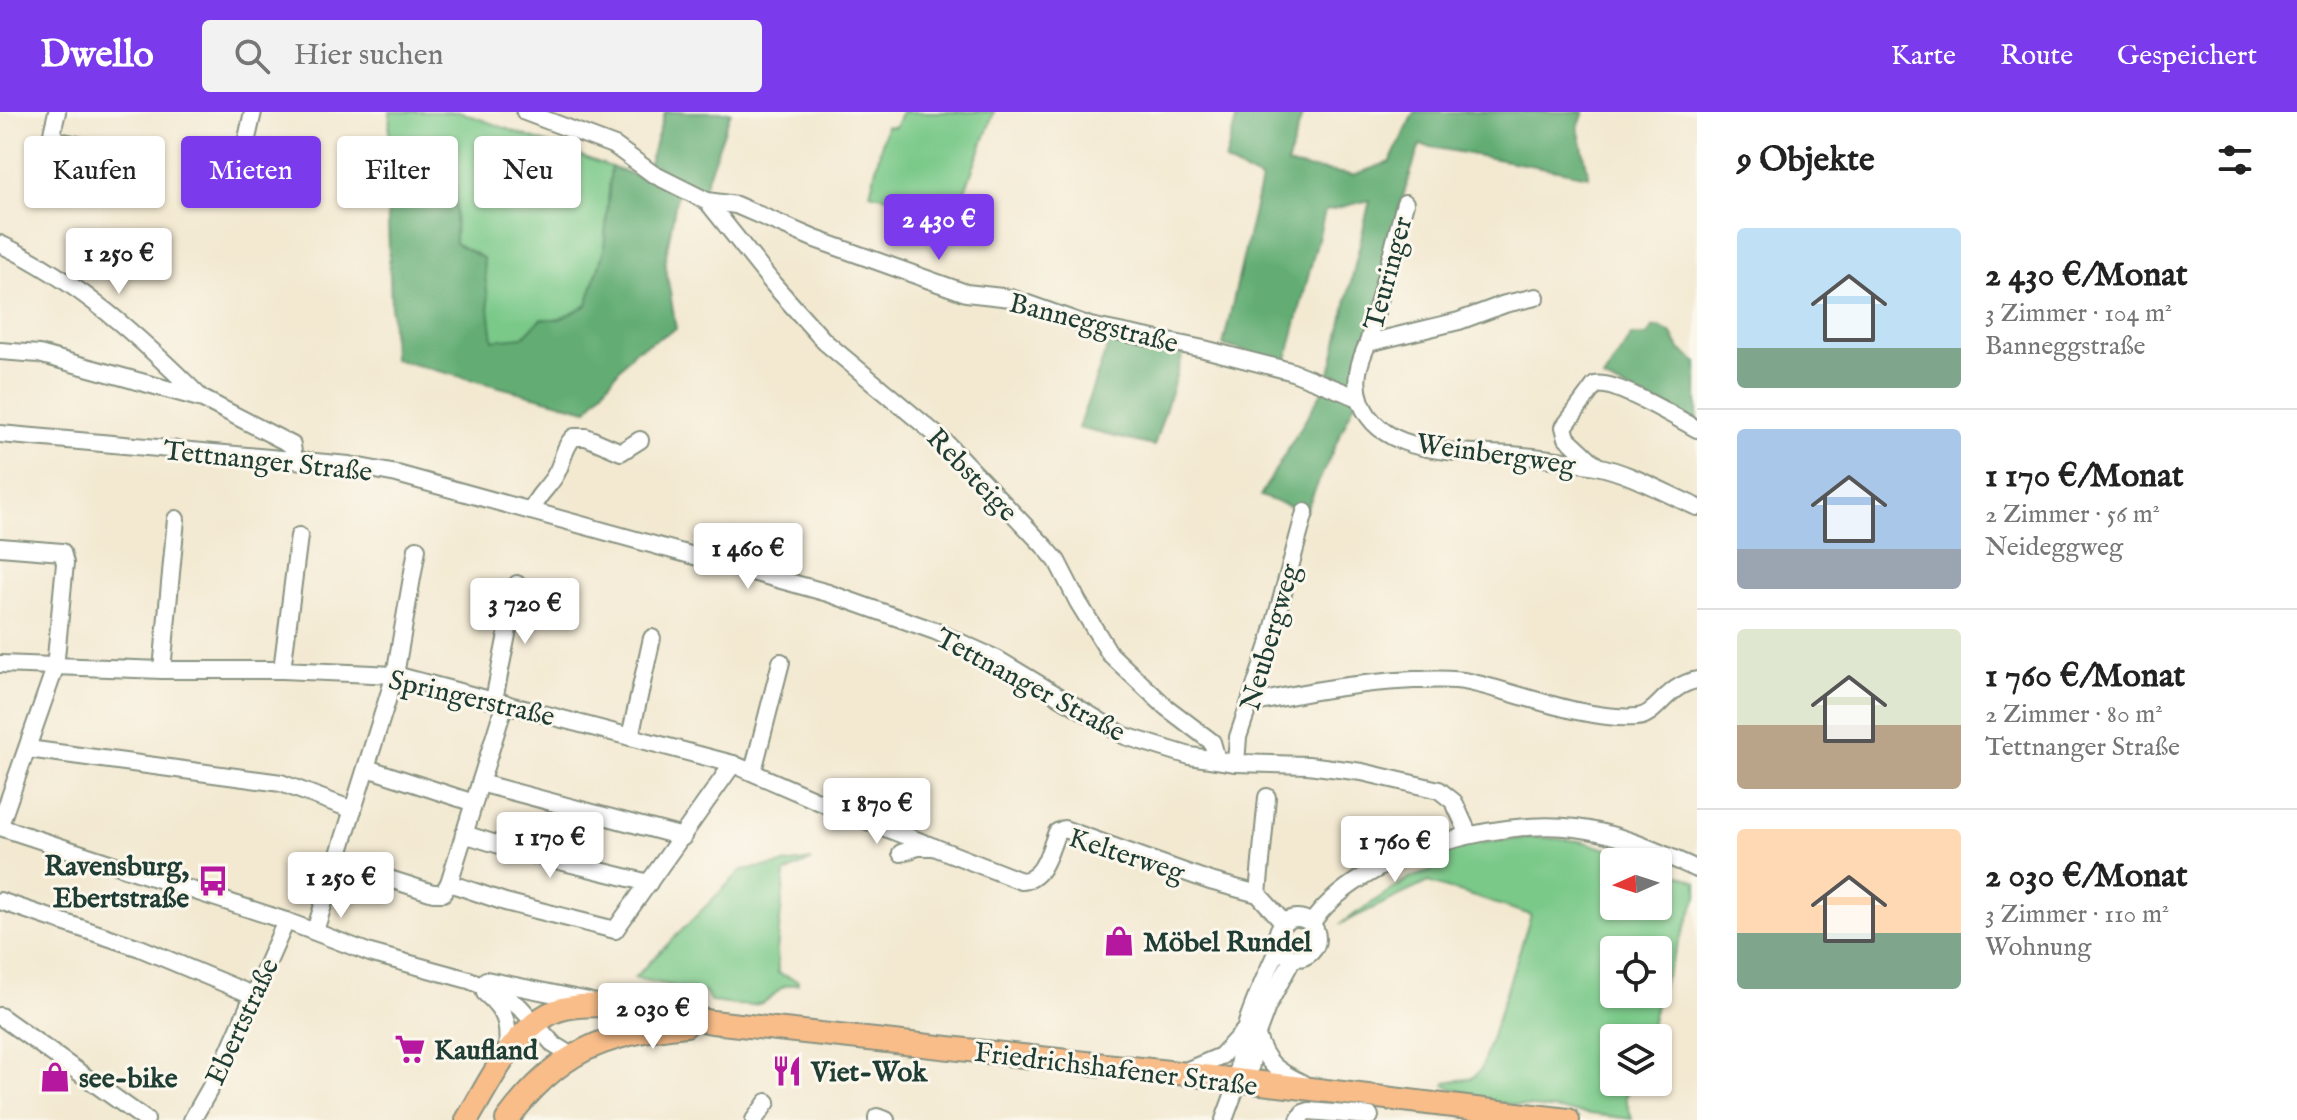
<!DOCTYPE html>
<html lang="de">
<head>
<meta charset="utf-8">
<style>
  :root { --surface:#fff; --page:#f2f2f2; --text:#222; --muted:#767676; --line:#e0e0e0; --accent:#7c3aed }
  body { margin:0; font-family:"IM FELL English",serif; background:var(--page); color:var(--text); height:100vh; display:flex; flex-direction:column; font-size:30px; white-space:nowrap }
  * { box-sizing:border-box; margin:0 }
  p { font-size:26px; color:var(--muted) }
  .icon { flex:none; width:44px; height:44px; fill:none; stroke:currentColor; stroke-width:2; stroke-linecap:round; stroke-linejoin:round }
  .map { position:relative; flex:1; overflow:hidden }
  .details { display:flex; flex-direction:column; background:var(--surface); width:600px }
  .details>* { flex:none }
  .guide { position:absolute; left:24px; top:24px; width:760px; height:72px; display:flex; gap:16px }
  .needle { width:52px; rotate:267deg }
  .controls { position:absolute; left:1600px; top:736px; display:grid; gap:16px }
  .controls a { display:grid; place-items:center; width:72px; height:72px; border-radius:8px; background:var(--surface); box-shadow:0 2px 6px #0004; font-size:40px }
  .price { position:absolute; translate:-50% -68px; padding:0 18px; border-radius:8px; background:#fff; color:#222; font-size:26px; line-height:52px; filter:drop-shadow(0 2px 4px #0008) }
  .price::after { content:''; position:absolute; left:50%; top:48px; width:24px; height:18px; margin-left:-12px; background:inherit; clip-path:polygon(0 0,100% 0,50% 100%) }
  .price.current { background:var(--accent); color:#fff }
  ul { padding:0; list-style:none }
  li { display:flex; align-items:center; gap:24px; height:200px; padding:0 40px }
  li+li { border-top:2px solid var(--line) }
  li span { display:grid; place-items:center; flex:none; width:224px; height:160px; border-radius:8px; color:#555 }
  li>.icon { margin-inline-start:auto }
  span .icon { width:96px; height:96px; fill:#fffc; stroke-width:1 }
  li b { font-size:34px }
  h2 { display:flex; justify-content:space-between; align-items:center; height:96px; padding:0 40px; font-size:34px }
  .pill { padding:0 28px; border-radius:8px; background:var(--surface); box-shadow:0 2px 6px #0004; font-size:28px; line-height:72px }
  .pill.current { background:var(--accent); color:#fff }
  header { display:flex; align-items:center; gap:48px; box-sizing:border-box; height:112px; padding:0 40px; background:var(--accent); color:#fff }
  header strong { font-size:38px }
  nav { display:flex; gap:44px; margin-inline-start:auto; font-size:28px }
  .search { width:560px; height:72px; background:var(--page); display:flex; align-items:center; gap:20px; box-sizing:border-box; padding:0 28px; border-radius:8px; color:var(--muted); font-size:30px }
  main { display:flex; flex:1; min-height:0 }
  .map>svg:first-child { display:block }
</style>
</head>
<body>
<header>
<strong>Dwello</strong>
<div class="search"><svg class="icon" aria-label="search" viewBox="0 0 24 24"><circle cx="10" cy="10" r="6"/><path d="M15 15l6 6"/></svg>Hier suchen</div>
<nav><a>Karte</a><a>Route</a><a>Gespeichert</a></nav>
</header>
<main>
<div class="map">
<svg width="1697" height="1008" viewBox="0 0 1697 1008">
  <rect width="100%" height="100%" fill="#fbf7ec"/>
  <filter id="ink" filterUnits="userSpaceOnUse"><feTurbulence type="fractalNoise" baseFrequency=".0125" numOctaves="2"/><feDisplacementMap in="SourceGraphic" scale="16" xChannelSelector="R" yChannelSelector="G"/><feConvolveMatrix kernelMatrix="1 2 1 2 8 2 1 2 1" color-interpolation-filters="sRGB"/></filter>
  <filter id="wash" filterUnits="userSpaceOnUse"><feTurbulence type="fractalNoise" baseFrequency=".006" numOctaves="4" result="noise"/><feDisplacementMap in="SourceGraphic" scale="32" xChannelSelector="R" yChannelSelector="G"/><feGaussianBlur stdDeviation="1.8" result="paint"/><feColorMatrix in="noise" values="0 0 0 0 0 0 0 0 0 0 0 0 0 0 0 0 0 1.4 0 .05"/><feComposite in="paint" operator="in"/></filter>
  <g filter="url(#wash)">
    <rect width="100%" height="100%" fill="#f3e9d1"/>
    <g fill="#7ac989" stroke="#4c835e" stroke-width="2" fill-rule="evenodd">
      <path d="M390 0H461L611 55 604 138 587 193 560 207H541L523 225 493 229 487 194 455 132 456 74 387 84Z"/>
      <path d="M902 0H994L953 111 908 99 910 91 870 81 886 14 895 15Z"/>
      <path d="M1535 725 1581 729 1649 750H1614V794H1658V754L1697 770V785L1658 884 1648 926H1614V970H1632L1625 985 1632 1007 1491 990 1444 973 1446 970 1472 966 1481 958 1531 803 1428 770 1340 812 1409 766 1432 759 1434 744 1471 732ZM1614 838H1658V882H1614Z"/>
      <path d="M812 748 785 761 777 838 778 861 798 869V872C774 873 781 882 764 890 749 897 726 891 711 890L706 881 634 866 742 758Z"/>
    </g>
    <g fill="#63ad75" stroke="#417554" stroke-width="2">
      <path d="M665 0H731L702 81 678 77 665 150 676 217 634 239 587 298 393 247 387 84 456 74 455 131 483 146 493 228 523 225 541 207H560L587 193 604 138 611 55 644 67Z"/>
      <path d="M1238 0H1303L1287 53 1353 63 1390 50 1414 0H1584L1578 16 1589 64 1420 33 1401 90 1355 290 1305 400 1260 384 1328 270 1370 88 1325 99 1286 251 1223 233 1261 68 1225 50Z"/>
      <path d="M1660 215 1672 222 1680 237 1697 251V310L1603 267 1631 224H1647L1652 216Z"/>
      <path d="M1112 222 1183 242 1154 334 1078 316Z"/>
    </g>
  </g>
  <g filter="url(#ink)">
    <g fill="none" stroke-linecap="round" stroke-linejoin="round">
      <g stroke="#899382" stroke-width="20">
        <g id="minor">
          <path d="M57 0 52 21 59 29 141 46"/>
          <path d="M525 0 615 34 653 62 707 89 736 93 815 127 966 181 1011 186 1090 214 1204 237 1290 259 1359 286"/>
          <path d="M219 80 231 74 241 53 253 0"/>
          <path d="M707 89 774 173 825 230 946 331 1045 435 1057 449 1078 490 1110 542 1166 595 1212 630 1217 648"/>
          <path d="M0 132C77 168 141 226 201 286"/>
          <path d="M1536 185 1505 192 1459 209 1368 231C1359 250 1353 269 1361 290 1381 345 1462 339 1511 343 1539 345 1568 349 1596 354 1631 361 1664 381 1697 395"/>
          <path d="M1368 231 1405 91"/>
          <path d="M0 239 39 242 203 287 292 333 294 348"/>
          <path d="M0 322 349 353 397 362 828 481 935 519 997 547 1125 624 1190 644 1236 651 1308 653 1362 660 1439 678 1454 690 1469 723"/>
          <path d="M1597 354 1567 326 1564 315 1595 273C1615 268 1677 306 1697 317"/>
          <path d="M531 399C536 383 550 375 557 360 563 349 564 334 574 325H586L621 340 640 328"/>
          <path d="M0 435 62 440 65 451 55 556 0 713"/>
          <path d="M0 552 162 558H282L395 563 733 652 834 696 934 735"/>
          <path d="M162 558 176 407"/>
          <path d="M282 558 299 424"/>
          <path d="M494 588 517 472"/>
          <path d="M1251 592C1308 579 1356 571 1414 568 1433 568 1451 566 1469 570 1520 581 1586 609 1637 605 1657 604 1665 574 1697 568"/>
          <path d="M630 625 652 526"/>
          <path d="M28 637 281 671 353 698"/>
          <path d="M1236 651 1238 625 1269 533 1305 400"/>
          <path d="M367 656 474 691"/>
          <path d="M753 659 781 550"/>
          <path d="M480 671 683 725"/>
          <path d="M0 715 286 809 370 841 469 868 501 882 520 895 554 933 572 944"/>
          <path d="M464 722 519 739 649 771"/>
          <path d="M901 741 918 735H934L1021 769C1044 768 1049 739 1057 720L1064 717 1210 769 1258 782 1284 811"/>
          <path d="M337 750 433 781H443L449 771 505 591"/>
          <path d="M449 771 505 790 615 818 733 652"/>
          <path d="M1258 782 1267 685"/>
          <path d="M0 789 140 836 255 884"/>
          <circle cx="1297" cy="826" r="20"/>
          <path d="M1311 812C1359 742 1495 706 1576 716 1619 721 1658 740 1697 757"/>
          <path d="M315 819 395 563 417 437"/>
          <path d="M486 868 589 889"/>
          <path d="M485 881C508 901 509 913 507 942"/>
          <path d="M0 904 146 1008"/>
          <path d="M1257 924C1266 952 1277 959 1302 971"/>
          <path d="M1183 960 1221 944 1242 921"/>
          <path d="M1238 970C1236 922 1260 878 1279 834"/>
          <path d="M192 1008 221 957 286 809"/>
          <path d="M754 1008 767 990"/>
          <path d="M877 1008V1005L886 1008"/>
          <path d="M1224 1008 1238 970 1250 957 1257 922 1267 895 1293 846"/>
          <path d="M1299 1008 1303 1001 1309 999 1370 1004"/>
        </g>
      </g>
      <g stroke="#899382" stroke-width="26">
        <g id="major">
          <path d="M467 1008C489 972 510 923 549 902 587 882 670 902 712 910L1178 961 1568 1008"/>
          <path d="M507 1008C557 940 604 921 686 913"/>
        </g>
      </g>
      <use href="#minor" stroke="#fff" stroke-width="16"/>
      <use href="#major" stroke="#f8bd89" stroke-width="22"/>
    </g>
  </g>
  <defs>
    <g id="bus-bare" transform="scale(2.4)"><path d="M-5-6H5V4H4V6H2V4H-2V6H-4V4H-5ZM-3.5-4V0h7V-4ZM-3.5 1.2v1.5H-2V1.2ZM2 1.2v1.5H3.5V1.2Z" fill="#b5179e" stroke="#fbf7ec" stroke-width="2.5" paint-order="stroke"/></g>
    <g id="shop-bare" transform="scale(2.4)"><path d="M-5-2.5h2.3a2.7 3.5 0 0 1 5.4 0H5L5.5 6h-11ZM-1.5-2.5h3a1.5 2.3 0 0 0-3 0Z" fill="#b5179e" stroke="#fbf7ec" stroke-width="2.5" paint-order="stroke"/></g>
    <g id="supermarket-bare" transform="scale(2.4)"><path d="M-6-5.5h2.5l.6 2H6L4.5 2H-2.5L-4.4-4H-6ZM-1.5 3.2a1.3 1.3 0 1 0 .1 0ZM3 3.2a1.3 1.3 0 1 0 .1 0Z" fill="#b5179e" stroke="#fbf7ec" stroke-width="2.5" paint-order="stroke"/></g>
    <g id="restaurant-bare" transform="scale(2.4)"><path d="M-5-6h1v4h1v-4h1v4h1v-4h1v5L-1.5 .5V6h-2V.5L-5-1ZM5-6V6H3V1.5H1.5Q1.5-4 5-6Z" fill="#b5179e" stroke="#fbf7ec" stroke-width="2.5" paint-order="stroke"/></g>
  </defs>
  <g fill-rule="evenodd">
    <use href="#bus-bare" x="213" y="769"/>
    <use href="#shop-bare" x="1119" y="829"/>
    <use href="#supermarket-bare" x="410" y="937"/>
    <use href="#restaurant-bare" x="787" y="959"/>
    <use href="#shop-bare" x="55" y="965"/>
  </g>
  <g text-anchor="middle" stroke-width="6" stroke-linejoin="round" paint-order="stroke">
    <g font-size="28" fill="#1f3d34" stroke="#fbf7ec">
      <text transform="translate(1387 161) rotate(-75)" y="10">Teuringer</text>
      <text transform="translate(1094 210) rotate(14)" y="10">Banneggstraße</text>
      <text transform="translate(1496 341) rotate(8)" y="10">Weinbergweg</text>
      <text transform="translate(268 348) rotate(6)" y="10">Tettnanger Straße</text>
      <text transform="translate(973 362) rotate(46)" y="10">Rebsteige</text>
      <text transform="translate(1269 525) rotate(-74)" y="10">Neubergweg</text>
      <text transform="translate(1031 572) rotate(28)" y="10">Tettnanger Straße</text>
      <text transform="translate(472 585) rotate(13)" y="10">Springerstraße</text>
      <text transform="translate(1127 742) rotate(18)" y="10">Kelterweg</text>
      <text transform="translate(241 909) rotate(-65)" y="10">Ebertstraße</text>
      <text transform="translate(1116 956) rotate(7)" y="10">Friedrichshafener Straße</text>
    </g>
    <g font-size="28" font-weight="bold" fill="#1f3d34" stroke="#fbf7ec" text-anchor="start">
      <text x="189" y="763" text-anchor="end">Ravensburg,<tspan x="189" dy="32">Ebertstraße</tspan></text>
      <text x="1143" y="839">Möbel Rundel</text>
      <text x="434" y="947">Kaufland</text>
      <text x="811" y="969">Viet-Wok</text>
      <text x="79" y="975">see-bike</text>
    </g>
  </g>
</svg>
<div class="controls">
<a><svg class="needle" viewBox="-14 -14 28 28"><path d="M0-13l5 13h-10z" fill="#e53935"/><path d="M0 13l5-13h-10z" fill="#767676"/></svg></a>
<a><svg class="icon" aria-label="locate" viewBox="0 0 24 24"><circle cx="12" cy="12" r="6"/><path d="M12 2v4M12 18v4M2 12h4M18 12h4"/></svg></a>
<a><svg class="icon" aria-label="layers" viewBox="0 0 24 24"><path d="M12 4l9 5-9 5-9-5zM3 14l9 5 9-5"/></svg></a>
</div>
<b class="price current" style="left:939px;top:150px">2 430 €</b>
<b class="price" style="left:119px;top:184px">1 250 €</b>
<b class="price" style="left:748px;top:479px">1 460 €</b>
<b class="price" style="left:525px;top:534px">3 720 €</b>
<b class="price" style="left:877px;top:734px">1 870 €</b>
<b class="price" style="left:550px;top:768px">1 170 €</b>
<b class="price" style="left:1395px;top:772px">1 760 €</b>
<b class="price" style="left:341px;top:808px">1 250 €</b>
<b class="price" style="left:653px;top:939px">2 030 €</b>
<div class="guide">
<a class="pill">Kaufen</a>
<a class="pill current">Mieten</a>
<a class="pill">Filter</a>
<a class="pill">Neu</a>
</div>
</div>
<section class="details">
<h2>9 Objekte<svg class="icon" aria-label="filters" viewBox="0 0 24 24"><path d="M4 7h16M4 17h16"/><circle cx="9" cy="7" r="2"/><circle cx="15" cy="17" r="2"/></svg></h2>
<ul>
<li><span style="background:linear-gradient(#bfe0f5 75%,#7fa58c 0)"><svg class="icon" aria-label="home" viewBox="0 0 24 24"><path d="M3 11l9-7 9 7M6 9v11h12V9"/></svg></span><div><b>2 430 €/Monat</b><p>3 Zimmer · 104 m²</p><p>Banneggstraße</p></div></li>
<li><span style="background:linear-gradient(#a9c7e8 75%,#9aa5b1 0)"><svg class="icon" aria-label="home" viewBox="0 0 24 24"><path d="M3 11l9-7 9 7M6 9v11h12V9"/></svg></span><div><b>1 170 €/Monat</b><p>2 Zimmer · 56 m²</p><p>Neideggweg</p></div></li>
<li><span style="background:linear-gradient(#dfe7d0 60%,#b9a48a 0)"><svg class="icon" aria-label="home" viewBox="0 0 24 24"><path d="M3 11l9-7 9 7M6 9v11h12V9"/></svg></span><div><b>1 760 €/Monat</b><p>2 Zimmer · 80 m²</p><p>Tettnanger Straße</p></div></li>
<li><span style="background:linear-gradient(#ffd9b3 65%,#7fa58c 0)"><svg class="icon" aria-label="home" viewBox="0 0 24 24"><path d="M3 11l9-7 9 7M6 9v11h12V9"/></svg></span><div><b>2 030 €/Monat</b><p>3 Zimmer · 110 m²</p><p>Wohnung</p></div></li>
</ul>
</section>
</main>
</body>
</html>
